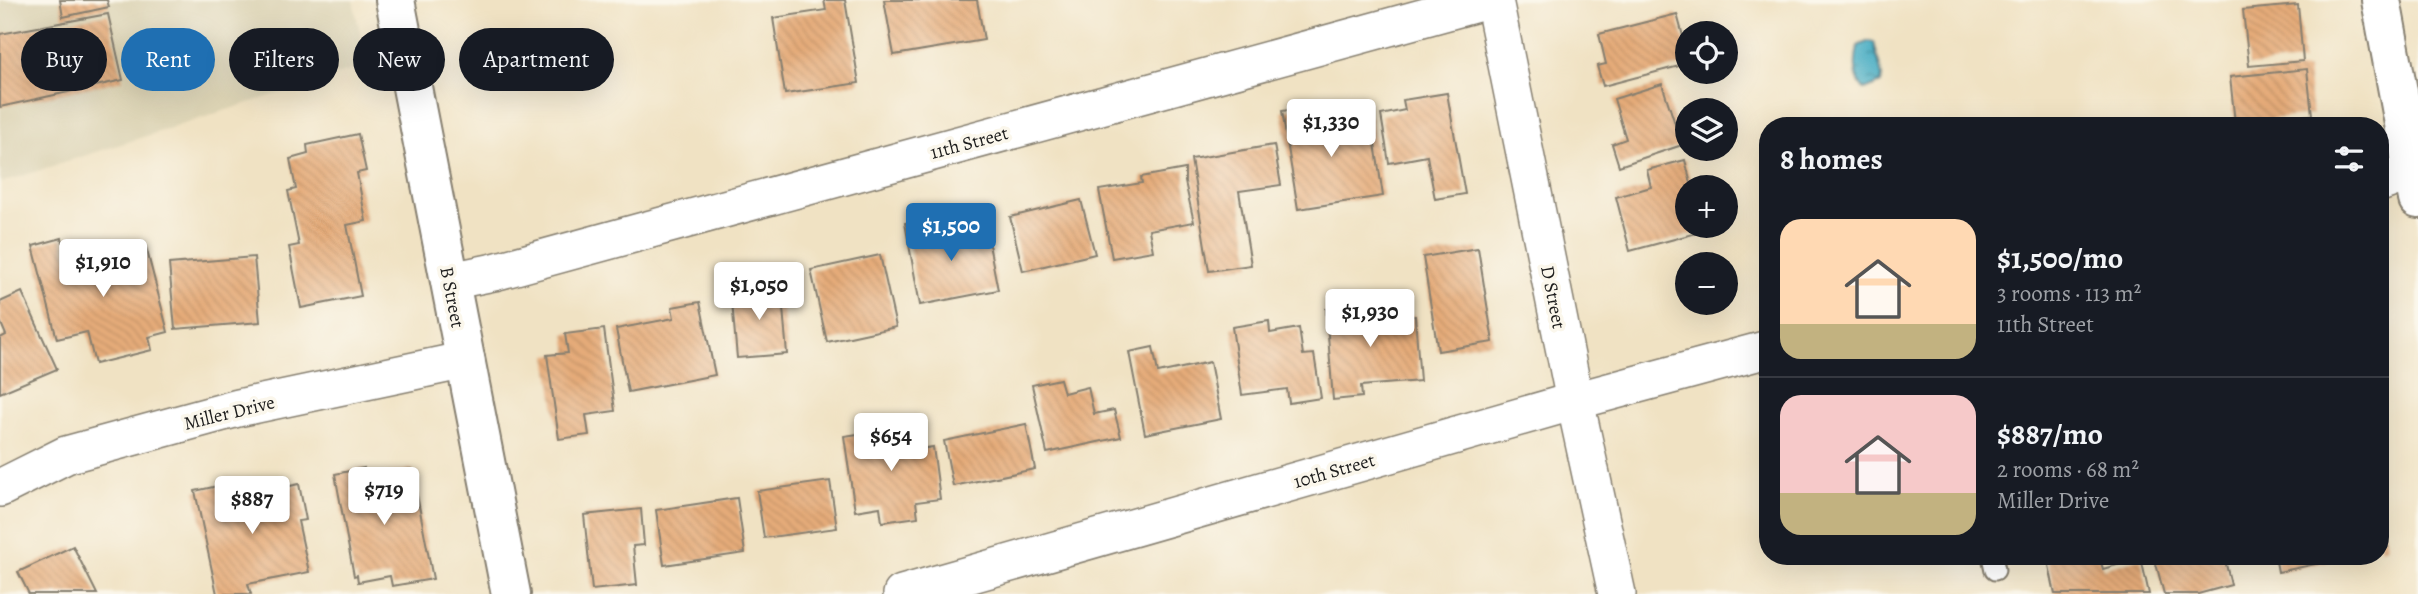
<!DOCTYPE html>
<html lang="en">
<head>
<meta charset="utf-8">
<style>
  :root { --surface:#171b24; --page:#242831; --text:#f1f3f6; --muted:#9ea1a6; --line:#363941; --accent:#1f6fb2 }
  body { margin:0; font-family:Alegreya,serif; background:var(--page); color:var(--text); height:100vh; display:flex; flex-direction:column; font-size:26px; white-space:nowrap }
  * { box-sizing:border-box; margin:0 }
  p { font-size:23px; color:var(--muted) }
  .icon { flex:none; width:38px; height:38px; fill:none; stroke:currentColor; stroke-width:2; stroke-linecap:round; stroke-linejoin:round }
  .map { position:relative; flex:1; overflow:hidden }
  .drawer { position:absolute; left:1759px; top:117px; width:630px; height:448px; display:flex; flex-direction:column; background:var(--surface); border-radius:28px; box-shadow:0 7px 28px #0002 }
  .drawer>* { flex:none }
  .hud { position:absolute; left:21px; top:28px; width:665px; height:63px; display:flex; gap:14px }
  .controls { position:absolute; left:1675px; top:21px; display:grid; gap:14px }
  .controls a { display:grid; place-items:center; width:63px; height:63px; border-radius:50%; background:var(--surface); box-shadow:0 7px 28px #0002; font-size:35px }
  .price { position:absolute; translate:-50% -60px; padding:0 16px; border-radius:7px; background:#fff; color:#222; font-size:23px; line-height:46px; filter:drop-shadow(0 2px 4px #0008) }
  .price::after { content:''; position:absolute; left:50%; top:42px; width:21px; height:16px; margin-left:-10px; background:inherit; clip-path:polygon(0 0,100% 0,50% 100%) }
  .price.selected { background:var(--accent); color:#fff }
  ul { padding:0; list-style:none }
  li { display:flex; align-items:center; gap:21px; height:175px; padding:0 21px }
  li+li { border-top:2px solid var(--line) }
  li span { display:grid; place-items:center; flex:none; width:196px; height:140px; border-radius:21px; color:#555 }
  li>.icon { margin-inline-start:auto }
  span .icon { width:84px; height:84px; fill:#fffc; stroke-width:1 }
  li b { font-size:30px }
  h2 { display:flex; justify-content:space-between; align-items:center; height:84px; padding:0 21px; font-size:30px }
  .tag { padding:0 24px; border-radius:32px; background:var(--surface); box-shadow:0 7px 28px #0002; font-size:24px; line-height:63px }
  .tag.selected { background:var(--accent); color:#fff }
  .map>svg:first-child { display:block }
</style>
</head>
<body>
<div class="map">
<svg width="2418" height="594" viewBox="0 0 2418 594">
  <defs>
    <pattern id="water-ripples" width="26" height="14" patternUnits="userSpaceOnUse" patternTransform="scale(1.75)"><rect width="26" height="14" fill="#44acc3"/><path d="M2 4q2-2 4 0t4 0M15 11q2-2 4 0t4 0" fill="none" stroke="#388b9e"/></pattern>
    <pattern id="building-back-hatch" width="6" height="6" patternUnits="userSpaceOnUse" patternTransform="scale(1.75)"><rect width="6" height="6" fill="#e5ab79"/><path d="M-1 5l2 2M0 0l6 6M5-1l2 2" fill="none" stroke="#c49368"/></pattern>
  </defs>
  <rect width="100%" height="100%" fill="#fbf7ec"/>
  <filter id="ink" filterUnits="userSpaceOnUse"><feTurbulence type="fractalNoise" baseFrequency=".0143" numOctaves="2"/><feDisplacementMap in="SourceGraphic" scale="14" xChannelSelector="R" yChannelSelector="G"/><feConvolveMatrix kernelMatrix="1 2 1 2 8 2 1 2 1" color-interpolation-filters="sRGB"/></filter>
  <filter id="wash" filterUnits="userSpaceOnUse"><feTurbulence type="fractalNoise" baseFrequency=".00686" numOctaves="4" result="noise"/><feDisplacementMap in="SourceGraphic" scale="28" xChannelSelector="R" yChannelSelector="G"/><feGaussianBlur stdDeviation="1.57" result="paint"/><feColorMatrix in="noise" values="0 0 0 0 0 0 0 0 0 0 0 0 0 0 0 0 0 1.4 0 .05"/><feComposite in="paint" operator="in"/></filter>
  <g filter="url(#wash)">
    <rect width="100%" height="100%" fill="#f0e2c3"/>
    <path fill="#dcd3b4" d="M0 0H353L367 65 0 183Z"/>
    <path fill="url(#water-ripples)" stroke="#306470" stroke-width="2" d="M1869 41 1874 42 1882 76 1881 83 1865 90C1853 78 1855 61 1858 46Z"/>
    <g id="blocks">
      <g fill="url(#building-back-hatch)">
        <path d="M60 0H107L109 7 63 17Z"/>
        <path d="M824 0H845L859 83 785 94 773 18 826 10Z"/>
        <path d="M884 0H977L984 40 894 55Z"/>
        <path d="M2298 5 2303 61 2249 66 2243 10Z"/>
        <path d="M108 14 123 80 0 107V34Z"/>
        <path d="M1677 14 1687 51V64L1603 86 1597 66 1606 64 1599 34Z"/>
        <path d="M2307 69 2312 115 2235 123 2230 77Z"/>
        <path d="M1662 84 1682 145 1619 166 1612 144 1626 139 1614 99Z"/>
        <path d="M1447 93 1465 194 1435 199 1427 156 1389 163 1381 115 1405 110 1403 100Z"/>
        <path d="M1320 105 1323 125 1371 117 1383 196 1298 209 1282 111Z"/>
        <path d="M358 134 366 171 357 173 366 221 347 225 361 296 301 308 289 247 299 245 288 191 296 189 290 159 308 154 307 145Z"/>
        <path d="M1274 145 1281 185 1239 191 1251 265 1209 271 1191 159Z"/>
        <path d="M1685 160 1692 187H1687V226H1702L1704 231 1630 251 1616 197 1651 187 1647 170Z"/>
        <path d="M1185 169V182L1194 222 1149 230 1153 251 1112 258 1099 190 1142 183 1141 177Z"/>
        <path d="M1081 200 1095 254 1023 271 1010 217Z"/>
        <path d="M926 219 931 246 954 241 952 230 985 224 998 290 920 305 905 223Z"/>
        <path d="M62 238 68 262 145 243 168 332 149 337 152 350 95 364 87 332 57 339 33 246Z"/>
        <path d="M1478 248 1493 342 1438 351 1423 257Z"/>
        <path d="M880 255 896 327 827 342 811 270Z"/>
        <path d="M254 257 260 322 175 329 169 264Z"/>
        <path d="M781 285 787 354 737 358 731 290Z"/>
        <path d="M22 292 57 369 0 393V338L6 335 0 321V302Z"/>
        <path d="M700 302 715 375 628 392 616 329 674 318 672 307Z"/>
        <path d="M1393 304 1394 318 1415 316 1420 381 1361 386 1362 397 1333 400 1326 309Z"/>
        <path d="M1269 321 1270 333 1299 328 1303 355 1314 354 1321 398 1289 403 1287 389 1242 395 1232 327Z"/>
        <path d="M604 329 615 411 586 415 589 435 559 439 547 355 568 353 565 334Z"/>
        <path d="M1153 347 1158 373 1210 362 1221 419 1145 434 1129 352Z"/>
        <path d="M1060 379 1064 393 1088 387 1094 414 1114 410 1121 437 1047 453 1032 385Z"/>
        <path d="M1026 424 1035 469 953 486 944 441Z"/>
        <path d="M912 426 915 450 933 447 940 499 916 502 918 517 882 522 880 507 855 511 844 436Z"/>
        <path d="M364 468 365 478 412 469 433 579 392 586 390 576 358 582 357 575 354 576 335 474Z"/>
        <path d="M830 481 837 528 764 538 757 491Z"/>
        <path d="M236 482 240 497 299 484 306 520 298 521 309 572 248 584 251 594H217L195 491Z"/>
        <path d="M737 498 745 553 664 565 656 510Z"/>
        <path d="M641 509 644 545 633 546 637 585 592 590 584 515Z"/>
        <path d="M2380 516 2388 547 2380 549Z"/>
        <path d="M73 546 97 594H29L18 572Z"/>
        <path d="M2047 556H2099L2103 569 2141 558 2149 594H2055Z"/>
        <path d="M2154 556H2224L2231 585 2198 594H2164Z"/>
        <path d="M2275 556H2344V558L2278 572Z"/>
      </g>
    </g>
  </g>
  <g filter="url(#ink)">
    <use href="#blocks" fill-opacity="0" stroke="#867f70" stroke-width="2"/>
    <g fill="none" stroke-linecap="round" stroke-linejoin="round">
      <g stroke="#867f70" stroke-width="23">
        <path id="lane" d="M1992 556 1995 570"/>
      </g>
      <g stroke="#867f70" stroke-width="40">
        <g id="street">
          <path d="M1494 0 1575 401 1617 594"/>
          <path d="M2380 183 2418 169"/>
          <path d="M450 281 494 272 1488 0"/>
          <path d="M0 488 66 455 238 408 466 360"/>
          <path d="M902 594 1575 401 1768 349"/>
        </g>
      </g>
      <g stroke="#867f70" stroke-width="42">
        <g id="secondary">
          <path d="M395 0 511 594"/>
          <path d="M2381 0 2418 199"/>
        </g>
      </g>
      <use href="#lane" stroke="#fff" stroke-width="19"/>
      <use href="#street" stroke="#fff" stroke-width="37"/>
      <use href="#secondary" stroke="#fff" stroke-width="38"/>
    </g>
  </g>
  <g text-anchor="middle" stroke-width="7" stroke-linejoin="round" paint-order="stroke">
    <g font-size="19" fill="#1c1c1c" stroke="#fbf7ec">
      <text transform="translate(969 142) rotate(-15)" y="7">11th Street</text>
      <text transform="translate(453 297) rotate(79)" y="7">B Street</text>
      <text transform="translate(1554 297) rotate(79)" y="7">D Street</text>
      <text transform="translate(229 412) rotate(-14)" y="7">Miller Drive</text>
      <text transform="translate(1334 470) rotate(-16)" y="7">10th Street</text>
    </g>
  </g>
</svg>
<div class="controls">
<a><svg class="icon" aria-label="locate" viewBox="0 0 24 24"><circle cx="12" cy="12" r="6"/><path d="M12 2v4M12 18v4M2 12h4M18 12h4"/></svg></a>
<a><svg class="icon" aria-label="layers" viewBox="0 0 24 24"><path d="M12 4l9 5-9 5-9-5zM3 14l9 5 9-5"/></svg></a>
<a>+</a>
<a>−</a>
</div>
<b class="price" style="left:1331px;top:159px">$1,330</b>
<b class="price selected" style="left:951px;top:263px">$1,500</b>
<b class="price" style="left:103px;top:299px">$1,910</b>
<b class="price" style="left:759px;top:322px">$1,050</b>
<b class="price" style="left:1370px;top:349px">$1,930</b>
<b class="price" style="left:891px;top:473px">$654</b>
<b class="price" style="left:384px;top:527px">$719</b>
<b class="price" style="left:252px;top:536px">$887</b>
<div class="hud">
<a class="tag">Buy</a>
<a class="tag selected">Rent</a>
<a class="tag">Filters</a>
<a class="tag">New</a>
<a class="tag">Apartment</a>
</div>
<section class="drawer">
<h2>8 homes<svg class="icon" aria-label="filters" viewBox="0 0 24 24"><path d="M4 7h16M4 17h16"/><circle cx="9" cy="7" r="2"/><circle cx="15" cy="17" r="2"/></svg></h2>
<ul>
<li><span style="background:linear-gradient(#ffd9b3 75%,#c2b280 0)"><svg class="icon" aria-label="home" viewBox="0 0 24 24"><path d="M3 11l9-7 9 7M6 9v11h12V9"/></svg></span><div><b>$1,500/mo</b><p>3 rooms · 113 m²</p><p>11th Street</p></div></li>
<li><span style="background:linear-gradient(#f6c9c9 70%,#c2b280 0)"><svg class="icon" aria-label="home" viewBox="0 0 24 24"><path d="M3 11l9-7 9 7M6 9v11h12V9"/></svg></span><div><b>$887/mo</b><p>2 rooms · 68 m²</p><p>Miller Drive</p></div></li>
</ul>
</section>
</div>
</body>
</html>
